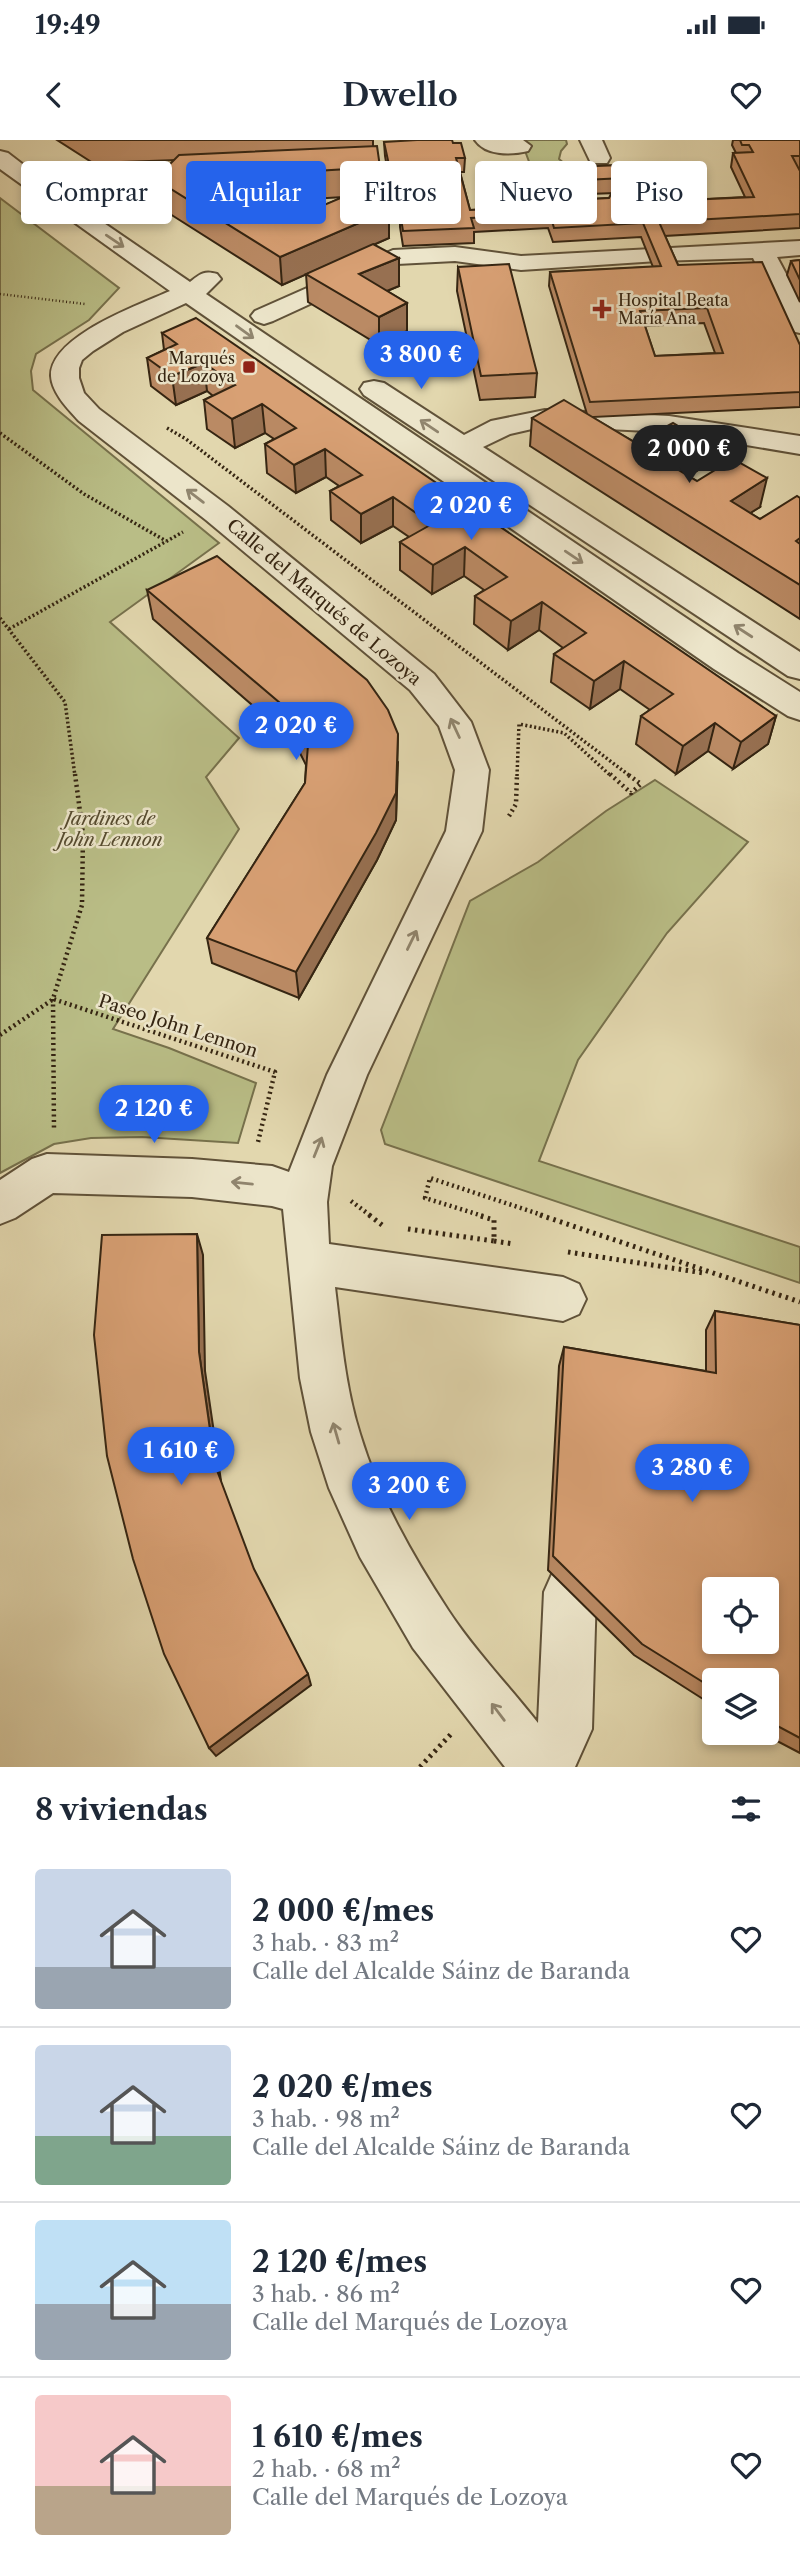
<!DOCTYPE html>
<html lang="es">
<head>
<meta charset="utf-8">
<style>
  :root { --surface:#fff; --page:#f2f2f3; --text:#1f2937; --muted:#747a83; --line:#e0e1e3; --accent:#2563eb }
  body { margin:0; font-family:"Libre Caslon Text",serif; background:var(--page); color:var(--text); height:100vh; display:flex; flex-direction:column; font-size:26px; white-space:nowrap }
  * { box-sizing:border-box; margin:0 }
  p { font-size:23px; color:var(--muted) }
  .icon { flex:none; width:38px; height:38px; fill:none; stroke:currentColor; stroke-width:2; stroke-linecap:round; stroke-linejoin:round }
  .map { position:relative; height:1627px; overflow:hidden }
  .side { display:flex; flex-direction:column; background:var(--surface); flex:1 }
  .side>* { flex:none }
  .banner { position:absolute; left:21px; top:21px; width:760px; height:63px; display:flex; gap:14px }
  .fabs { position:absolute; left:702px; top:1437px; display:grid; gap:14px }
  .fabs a { display:grid; place-items:center; width:77px; height:77px; border-radius:7px; background:var(--surface); box-shadow:0 4px 10px #0003; font-size:35px }
  .price { position:absolute; translate:-50% -60px; padding:0 16px; border-radius:24px; background:var(--accent); color:#fff; font-size:23px; line-height:46px; filter:drop-shadow(0 2px 4px #0008) }
  .price::after { content:''; position:absolute; left:50%; top:42px; width:21px; height:16px; margin-left:-10px; background:inherit; clip-path:polygon(0 0,100% 0,50% 100%) }
  .price.on { background:#222; color:#fff }
  ul { padding:0; list-style:none }
  li { display:flex; align-items:center; gap:21px; height:175px; padding:0 35px }
  li+li { border-top:2px solid var(--line) }
  li span { display:grid; place-items:center; flex:none; width:196px; height:140px; border-radius:7px; color:#555 }
  li>.icon { margin-inline-start:auto }
  span .icon { width:84px; height:84px; fill:#fffc; stroke-width:1 }
  li b { font-size:30px }
  h2 { display:flex; justify-content:space-between; align-items:center; height:84px; padding:0 35px; font-size:30px }
  .pill { padding:0 24px; border-radius:7px; background:var(--surface); box-shadow:0 4px 10px #0003; font-size:24px; line-height:63px }
  .pill.on { background:var(--accent); color:#fff }
  .status { display:flex; justify-content:space-between; align-items:center; height:49px; padding:0 35px; background:var(--surface); direction:ltr }
  .status svg { height:19px; fill:currentColor }
  header { display:flex; justify-content:space-between; align-items:center; height:91px; padding:0 35px; background:var(--surface); font-size:32px; font-weight:600 }
  .map>svg:first-child { display:block }
</style>
</head>
<body>
<div class="status"><b>19:49</b><svg viewBox="0 0 49 12"><path d="M0 12V9h3v3zM5 12V6h3v6zM10 12V3h3v9zM15 12V0h3v12zM26 1h20v11H26zM47 4h2v5h-2z"/></svg></div>
<header><svg class="icon" aria-label="back" viewBox="0 0 24 24"><path d="M15 5l-7 7 7 7"/></svg>Dwello<svg class="icon" aria-label="heart" viewBox="0 0 24 24"><path d="M12 20l-8-8c-3-5 5-10 8-4 3-6 11-1 8 4z"/></svg></header>
<div class="map">
<svg width="800" height="1627" viewBox="0 0 800 1627">
  <rect width="100%" height="100%" fill="#e2d7ae"/>
  <filter id="stains"><feTurbulence type="fractalNoise" baseFrequency=".00286" numOctaves="4"/><feColorMatrix values="0 0 0 0 .2 0 0 0 0 .09 0 0 0 0 .02 0 0 0 .5 -.17"/></filter>
  <radialGradient id="worn" r=".72"><stop offset=".6" stop-color="#630" stop-opacity="0"/><stop offset="1" stop-color="#630" stop-opacity=".3"/></radialGradient>
  <g fill="#b9bd86" stroke="#77714c" stroke-width="2">
    <path d="M521 0H566L567 4 561 11 559 19 566 25 531 27Z"/>
    <path d="M0 58 119 148 89 180 36 214 31 231 33 250 219 403 110 482 239 598 206 637 239 689 113 889 169 908 256 943 238 1003 142 997 91 998 54 1004 0 1033Z"/>
    <path d="M655 640 748 702 667 793 578 920 539 1021 800 1107V1143L385 1004 381 990 470 761 538 722 606 671Z"/>
  </g>
  <g fill="none" stroke-linecap="round" stroke-linejoin="round">
    <g stroke="#605239" stroke-width="4">
      <g id="minor">
        <path d="M475 0H523L531 6 528 11C511 15 486 16 475 0Z"/>
        <path d="M580 0H602L610 18 607 23H591Z"/>
        <path d="M0 11 8 13 60 53 190 142C200 134 204 130 217 134L221 139 206 154 738 513 800 552V580L788 576 714 529 186 163 123 192 93 211 82 220 79 228V238L84 253 99 269 228 366 434 534 471 582 489 630 482 691 367 935 332 1026 327 1062 329 1104 563 1137 579 1144 586 1159 579 1174 563 1181 335 1147C341 1196 345 1247 360 1294 379 1357 412 1415 448 1470 474 1510 509 1546 538 1583L544 1452 552 1434 570 1426 588 1434 596 1452 592 1589 575 1627H505L413 1508 360 1417 329 1348 311 1292 300 1238 283 1069 272 1066 192 1057 53 1053 15 1078 0 1084V1040L32 1019 47 1014 192 1019 272 1026 289 1032 327 935 446 691 455 630 439 586 410 550 206 380 79 281C68 269 52 253 51 236 50 196 139 165 170 151L0 29Z"/>
        <path d="M212 23 220 25 223 30 220 35 106 42 72 52 64 50 60 45 64 40 104 28Z"/>
        <path d="M800 101V115L777 117 800 160V193L791 191 787 185 753 118 658 121 521 130 455 121 397 124 273 181 264 184 255 181 251 176 255 171 393 110 455 107 521 116Z"/>
        <path d="M374 241 384 243 464 295 491 281 545 270 669 276 800 296V314L669 292 545 286 510 294 483 307 800 512V539L788 536 364 255 360 249 364 243Z"/>
      </g>
    </g>
    <path stroke="#352512" stroke-width="2.5" stroke-dasharray="1 2.5" stroke-linecap="butt" d="M0 154 85 164"/>
    <g stroke="#352512" stroke-width="3.5" stroke-dasharray="2 2.5" stroke-linecap="butt">
      <path d="M167 288 186 299 630 636"/>
      <path d="M0 293 84 354 166 401"/>
      <path d="M0 478 65 562 75 636"/>
      <path d="M9 489 183 392"/>
      <path d="M517 636 519 584 564 593 611 636"/>
    </g>
    <g stroke="#352512" stroke-width="4.5" stroke-dasharray="2 3.5" stroke-linecap="butt">
      <path d="M75 634 83 694 82 765 53 859 275 932 258 1002"/>
      <path d="M610 634 631 653 641 644 627 634"/>
      <path d="M509 676 516 664 517 634"/>
      <path d="M53 859 54 991"/>
      <path d="M0 895 52 860"/>
      <path d="M351 1061 371 1076"/>
      <path d="M483 1076 425 1058 430 1038 545 1076"/>
    </g>
    <g stroke="#352512" stroke-width="5" stroke-dasharray="2.5 4.5" stroke-linecap="butt">
      <path d="M369 1075 382 1085"/>
      <path d="M540 1075 800 1162"/>
      <path d="M408 1089 494 1101V1080L477 1075"/>
      <path d="M494 1101 514 1104"/>
      <path d="M568 1112 704 1133"/>
      <path d="M420 1627 452 1593"/>
    </g>
    <use href="#minor" fill="#ece5ca" fill-rule="evenodd"/>
  </g>
  <circle fill="#958a68" cx="688" cy="44" r="6"/>
  <g fill="#ba8a64" stroke="#352512" stroke-width="2" fill-rule="evenodd">
    <path d="M57 0H373V6L380 27 381 54 377 55 389 98 375 104 399 146 387 151 407 163V191L379 205 308 162 306 134 282 145 159 67 155 39 175 20 93 23ZM344 57 289 80 259 62Z"/>
    <path d="M733 0H800V88L665 96 678 125 800 205V267L592 277 636 303 704 302 698 330 688 336 697 341 760 367 750 373 760 379 800 358V479L530 306 532 278 587 274 549 146 550 132 653 127 641 97 553 102 548 88 474 92V103L403 106 400 87V73L415 72 408 39H389L385 16 384 2 453 3 465 18 464 32H460L470 70 555 66 547 42 548 28 670 23 687 60 745 57 731 27 733 13H736L732 5ZM643 52 645 56 591 59 589 54ZM704 183 715 213 655 216 645 186Z"/>
    <path d="M800 120V162L787 135 791 121Z"/>
    <path d="M458 127 537 233 535 257 480 260 457 151Z"/>
    <path d="M162 193 776 576 768 604 733 629 708 611 676 634 636 604 641 576 650 570 620 549 590 569 551 542 554 514 563 508 539 490 508 510 474 484 475 456 484 450 464 436 432 454 400 430V402L409 397 393 386 361 403 331 380 330 351 339 346 326 337 296 353 267 333 265 304 274 299 265 293 235 308 207 289 204 260 213 256 207 251 176 265 151 246 147 218 164 210Z"/>
    <path d="M147 450 398 622 396 680 377 720 299 858 212 823 207 798 305 643 306 625 299 611 282 591 153 479Z"/>
    <path d="M715 1171 800 1185V1613L760 1592H766V1540H714V1566L634 1515 548 1430 559 1226 564 1207 706 1231V1190Z"/>
  </g>
  <g fill="#977051" stroke="#352512" stroke-width="2">
    <path d="M389 70V98L282 145 280 117Z"/>
    <path d="M399 118V146L360 162 359 134Z"/>
    <path d="M407 163V191L379 205V177Z"/>
    <path d="M204 223 207 251 176 265 172 236Z"/>
    <path d="M262 264 265 293 235 308 232 279Z"/>
    <path d="M704 302 698 330 662 352 667 323Z"/>
    <path d="M325 309 326 337 296 353 294 325Z"/>
    <path d="M767 338 760 367 725 389 731 361Z"/>
    <path d="M393 357V386L361 403V374Z"/>
    <path d="M465 407 464 436 432 454 433 425Z"/>
    <path d="M542 462 539 490 508 510 511 481Z"/>
    <path d="M624 521 620 549 590 569 594 541Z"/>
    <path d="M776 576 768 604 733 629 741 602Z"/>
    <path d="M715 583 708 611 676 634 683 606Z"/>
    <path d="M398 594 396 680 377 720 299 858 296 832Z"/>
    <path d="M197 1094 203 1115 205 1231 221 1341 215 1325 199 1212Z"/>
    <path d="M308 1534 311 1545 216 1616 209 1608Z"/>
  </g>
  <g fill="#d8a074" stroke="#352512" stroke-width="2" fill-rule="evenodd">
    <path d="M417 0H452L453 3H461L465 18H456L470 70 560 66 548 28 670 23 687 60 754 57 733 13 753 12 749 5H742L740 0H800V16H792L800 31V74L659 82 678 125 762 122 800 205V252L590 262 550 132 661 126 643 83 554 88 550 74 471 78 474 88 403 91 400 73 418 72 408 24 389 25 384 2ZM645 37 652 56 611 54 609 58 591 59 584 40ZM707 168 723 213 655 216 640 171Z"/>
    <path d="M377 6 380 27 218 37 289 80 364 48 387 59 389 70 280 117 155 39 179 15Z"/>
    <path d="M373 104 399 118 359 134 407 163 379 177 306 134Z"/>
    <path d="M800 120V140L791 121Z"/>
    <path d="M509 124 537 233 481 236 458 127Z"/>
    <path d="M196 178 776 576 741 602 715 583 683 606 641 576 673 554 624 521 594 541 554 514 586 493 542 462 511 481 475 456 507 437 465 407 433 425 400 402 432 384 393 357 361 374 330 351 362 335 325 309 294 325 265 304 296 288 262 264 232 279 204 260 235 245 204 223 172 236 147 218 177 204 162 193Z"/>
    <path d="M564 260 636 303 673 283 704 302 667 323 697 341 733 319 767 338 731 361 760 379 797 356 800 358V398L796 401 800 404V445L532 278Z"/>
    <path d="M217 416 367 540 388 570 398 594 396 653 376 693 296 832 207 798 305 643 308 605 297 584 280 563 147 450Z"/>
    <path d="M197 1094 199 1212 215 1325 254 1429 308 1534 209 1608 164 1514 133 1419 107 1316 94 1195 102 1095Z"/>
    <path d="M715 1171 800 1185V1598L766 1580V1540H714V1549L642 1504 553 1416 564 1207 716 1233ZM714 1449H766V1502H714Z"/>
  </g>
  <defs><path id="oneway-shaft" d="M-6 0H5M1.5-3L5.5 0L1.5 3" fill="none" stroke-width="1.6" stroke-linecap="round" stroke-linejoin="round" transform="scale(1.75)"/></defs>
  <g stroke="#90856e">
    <use href="#oneway-shaft" transform="translate(115 101) rotate(34)"/>
    <use href="#oneway-shaft" transform="translate(245 192) rotate(36)"/>
    <use href="#oneway-shaft" transform="translate(429 286) rotate(-146)"/>
    <use href="#oneway-shaft" transform="translate(195 356) rotate(-143)"/>
    <use href="#oneway-shaft" transform="translate(574 417) rotate(34)"/>
    <use href="#oneway-shaft" transform="translate(743 491) rotate(-147)"/>
    <use href="#oneway-shaft" transform="translate(455 588) rotate(-115)"/>
    <use href="#oneway-shaft" transform="translate(412 800) rotate(-64)"/>
    <use href="#oneway-shaft" transform="translate(318 1007) rotate(-68)"/>
    <use href="#oneway-shaft" transform="translate(242 1043) rotate(-174)"/>
    <use href="#oneway-shaft" transform="translate(336 1293) rotate(-106)"/>
    <use href="#oneway-shaft" transform="translate(498 1572) rotate(-127)"/>
  </g>
  <g fill="#8f2418" stroke="#ece5ca" stroke-width="2.5">
    <path d="M598.5 158.5h7v7h7v7h-7v7h-7v-7h-7v-7h7z"/>
    <rect x="242" y="220" width="14" height="14" rx="3.5"/>
  </g>
  <g text-anchor="middle" stroke-width="5" stroke-linejoin="round" paint-order="stroke">
    <g font-size="16" fill="#352512" stroke="#ece5ca" text-anchor="start">
      <text x="618" y="166">Hospital Beata<tspan x="618" dy="18">María Ana</tspan></text>
      <text x="235" y="224" text-anchor="end">Marqués<tspan x="235" dy="18">de Lozoya</tspan></text>
    </g>
    <g font-size="18" fill="#352512" stroke="#ece5ca">
      <text transform="translate(324 462) rotate(40)" y="6">Calle del Marqués de Lozoya</text>
      <text transform="translate(178 886) rotate(18)" y="6">Paseo John Lennon</text>
    </g>
    <g font-size="18" font-style="italic" fill="#564b2f" stroke="#ece5ca">
      <text x="110" y="685">Jardines de<tspan x="110" dy="21">John Lennon</tspan></text>
    </g>
  </g>
  <rect width="100%" height="100%" filter="url(#stains)"/>
  <rect width="100%" height="100%" fill="url(#worn)"/>
</svg>
<div class="fabs">
<a><svg class="icon" aria-label="locate" viewBox="0 0 24 24"><circle cx="12" cy="12" r="6"/><path d="M12 2v4M12 18v4M2 12h4M18 12h4"/></svg></a>
<a><svg class="icon" aria-label="layers" viewBox="0 0 24 24"><path d="M12 4l9 5-9 5-9-5zM3 14l9 5 9-5"/></svg></a>
</div>
<b class="price" style="left:421px;top:251px">3 800 €</b>
<b class="price on" style="left:689px;top:345px">2 000 €</b>
<b class="price" style="left:471px;top:402px">2 020 €</b>
<b class="price" style="left:296px;top:622px">2 020 €</b>
<b class="price" style="left:154px;top:1005px">2 120 €</b>
<b class="price" style="left:181px;top:1347px">1 610 €</b>
<b class="price" style="left:692px;top:1364px">3 280 €</b>
<b class="price" style="left:409px;top:1382px">3 200 €</b>
<div class="banner">
<a class="pill">Comprar</a>
<a class="pill on">Alquilar</a>
<a class="pill">Filtros</a>
<a class="pill">Nuevo</a>
<a class="pill">Piso</a>
</div>
</div>
<section class="side">
<h2>8 viviendas<svg class="icon" aria-label="filters" viewBox="0 0 24 24"><path d="M4 7h16M4 17h16"/><circle cx="9" cy="7" r="2"/><circle cx="15" cy="17" r="2"/></svg></h2>
<ul>
<li><span style="background:linear-gradient(#c9d6e8 70%,#9aa5b1 0)"><svg class="icon" aria-label="home" viewBox="0 0 24 24"><path d="M3 11l9-7 9 7M6 9v11h12V9"/></svg></span><div><b>2 000 €/mes</b><p>3 hab. · 83 m²</p><p>Calle del Alcalde Sáinz de Baranda</p></div><svg class="icon" aria-label="heart" viewBox="0 0 24 24"><path d="M12 20l-8-8c-3-5 5-10 8-4 3-6 11-1 8 4z"/></svg></li>
<li><span style="background:linear-gradient(#c9d6e8 65%,#7fa58c 0)"><svg class="icon" aria-label="home" viewBox="0 0 24 24"><path d="M3 11l9-7 9 7M6 9v11h12V9"/></svg></span><div><b>2 020 €/mes</b><p>3 hab. · 98 m²</p><p>Calle del Alcalde Sáinz de Baranda</p></div><svg class="icon" aria-label="heart" viewBox="0 0 24 24"><path d="M12 20l-8-8c-3-5 5-10 8-4 3-6 11-1 8 4z"/></svg></li>
<li><span style="background:linear-gradient(#bfe0f5 60%,#9aa5b1 0)"><svg class="icon" aria-label="home" viewBox="0 0 24 24"><path d="M3 11l9-7 9 7M6 9v11h12V9"/></svg></span><div><b>2 120 €/mes</b><p>3 hab. · 86 m²</p><p>Calle del Marqués de Lozoya</p></div><svg class="icon" aria-label="heart" viewBox="0 0 24 24"><path d="M12 20l-8-8c-3-5 5-10 8-4 3-6 11-1 8 4z"/></svg></li>
<li><span style="background:linear-gradient(#f6c9c9 65%,#b9a48a 0)"><svg class="icon" aria-label="home" viewBox="0 0 24 24"><path d="M3 11l9-7 9 7M6 9v11h12V9"/></svg></span><div><b>1 610 €/mes</b><p>2 hab. · 68 m²</p><p>Calle del Marqués de Lozoya</p></div><svg class="icon" aria-label="heart" viewBox="0 0 24 24"><path d="M12 20l-8-8c-3-5 5-10 8-4 3-6 11-1 8 4z"/></svg></li>
</ul>
</section>
</body>
</html>
